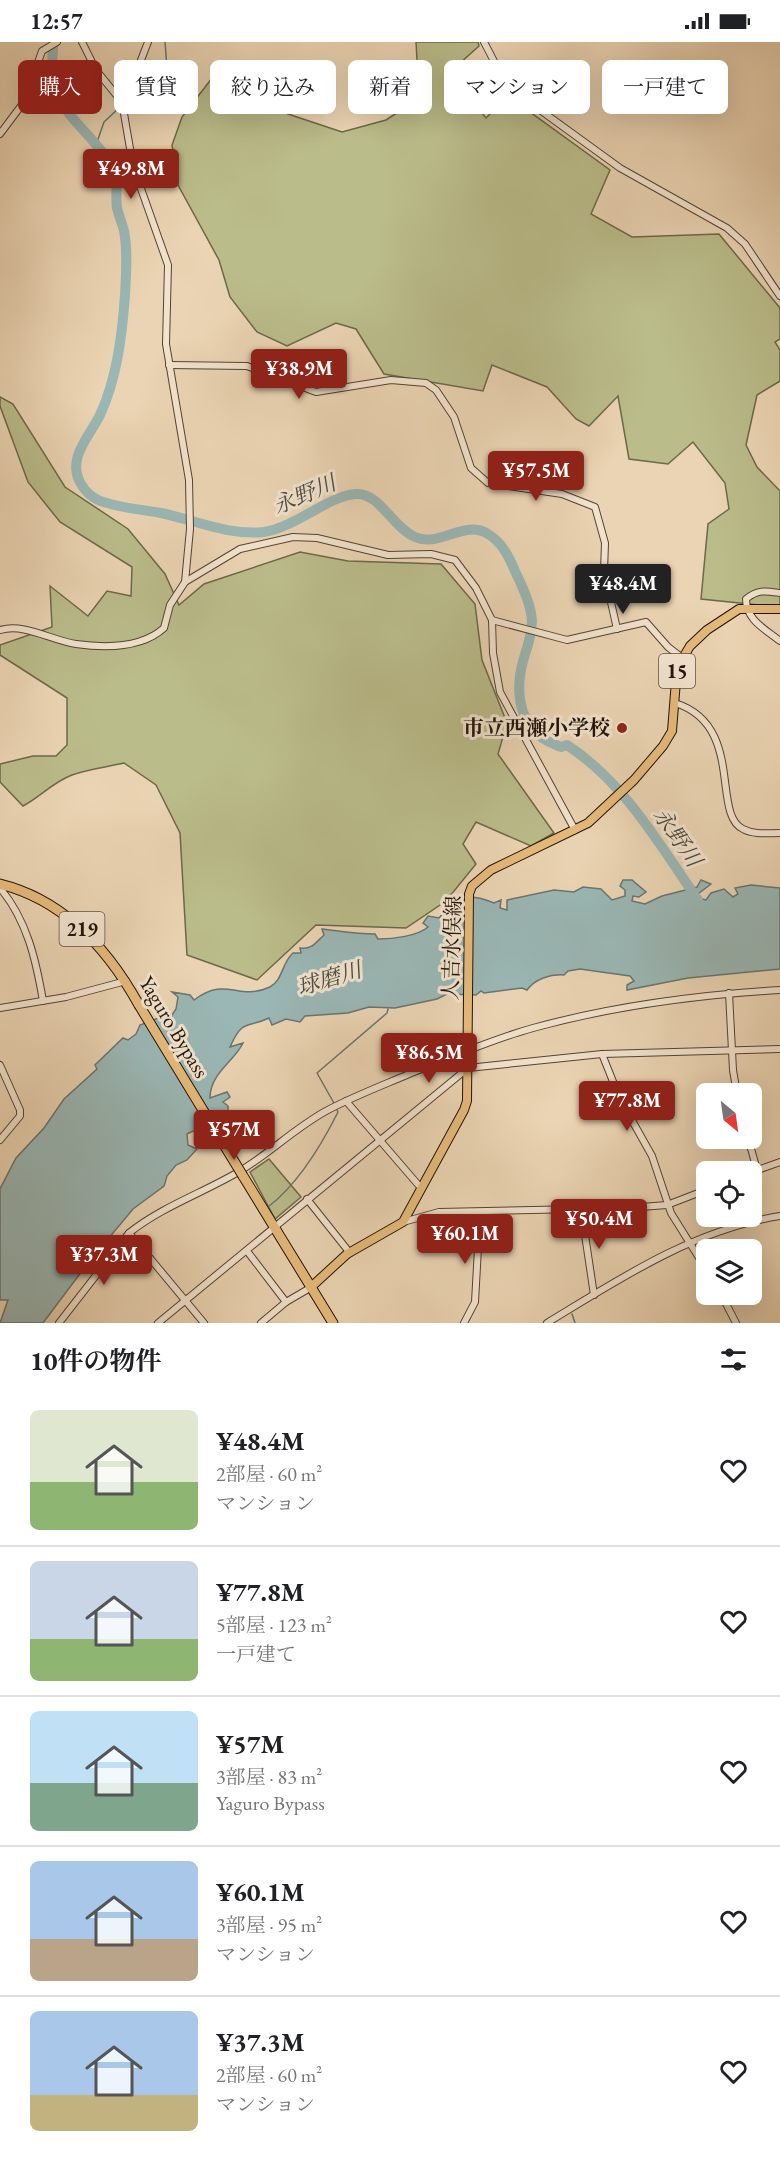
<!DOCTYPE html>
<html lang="ja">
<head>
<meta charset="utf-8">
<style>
  :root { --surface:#fff; --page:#f2f2f2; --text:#202124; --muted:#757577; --line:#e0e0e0; --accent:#8f2418 }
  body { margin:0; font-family:"EB Garamond","Noto Serif JP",serif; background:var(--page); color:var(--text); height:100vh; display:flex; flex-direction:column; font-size:22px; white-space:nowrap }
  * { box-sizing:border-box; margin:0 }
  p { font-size:20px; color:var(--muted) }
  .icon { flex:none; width:33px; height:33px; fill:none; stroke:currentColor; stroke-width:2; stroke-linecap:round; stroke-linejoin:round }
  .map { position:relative; height:1281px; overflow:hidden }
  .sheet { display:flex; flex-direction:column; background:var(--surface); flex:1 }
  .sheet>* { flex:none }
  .banner { position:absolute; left:18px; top:18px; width:744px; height:54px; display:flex; gap:12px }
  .needle { width:39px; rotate:151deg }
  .tools { position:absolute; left:696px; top:1041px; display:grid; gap:12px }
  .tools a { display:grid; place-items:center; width:66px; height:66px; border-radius:9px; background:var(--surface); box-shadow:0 6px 24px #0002; font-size:30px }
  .price { position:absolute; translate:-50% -51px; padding:0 14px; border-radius:6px; background:var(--accent); color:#fff; font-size:20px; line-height:39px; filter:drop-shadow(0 2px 3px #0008) }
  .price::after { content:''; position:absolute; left:50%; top:36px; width:18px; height:14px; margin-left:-9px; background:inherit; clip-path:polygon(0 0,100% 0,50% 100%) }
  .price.on { background:#222; color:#fff }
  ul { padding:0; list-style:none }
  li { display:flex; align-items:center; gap:18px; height:150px; padding:0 30px }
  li+li { border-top:2px solid var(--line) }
  li span { display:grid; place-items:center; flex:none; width:168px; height:120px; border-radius:9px; color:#555 }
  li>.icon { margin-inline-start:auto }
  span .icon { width:72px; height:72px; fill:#fffc; stroke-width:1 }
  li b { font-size:26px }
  h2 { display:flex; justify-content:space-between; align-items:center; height:72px; padding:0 30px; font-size:26px }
  .tag { padding:0 21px; border-radius:9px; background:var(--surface); box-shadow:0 6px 24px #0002; font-size:21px; line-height:54px }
  .tag.on { background:var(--accent); color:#fff }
  .status { display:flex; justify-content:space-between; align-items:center; height:42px; padding:0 30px; background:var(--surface); direction:ltr }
  .status svg { height:16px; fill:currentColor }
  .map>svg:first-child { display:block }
</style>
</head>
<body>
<div class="status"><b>12:57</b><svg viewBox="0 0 49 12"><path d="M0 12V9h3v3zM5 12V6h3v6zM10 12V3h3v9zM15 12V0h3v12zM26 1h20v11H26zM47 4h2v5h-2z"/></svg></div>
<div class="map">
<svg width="780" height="1281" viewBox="0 0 780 1281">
  <rect width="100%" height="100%" fill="#ebd4b3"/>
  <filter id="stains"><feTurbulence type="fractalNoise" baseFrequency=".00333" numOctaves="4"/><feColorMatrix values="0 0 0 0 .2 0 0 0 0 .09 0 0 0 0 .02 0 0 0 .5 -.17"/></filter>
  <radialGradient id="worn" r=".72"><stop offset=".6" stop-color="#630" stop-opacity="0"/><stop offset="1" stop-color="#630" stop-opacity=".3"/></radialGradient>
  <g fill="#babc8a" stroke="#6c684a" stroke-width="1.5">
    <path d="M416 0H478L479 4 449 31 486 76 508 54 610 128 591 172 632 195 719 192 780 266V297L775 300 780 308V339L757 353 746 403 757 425 780 449V565L701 557 708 482 729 467 725 441 693 400 668 422 629 417 618 354 589 384 576 377 547 345 492 323 483 349 384 332 356 287 336 281 287 304 257 290 230 255 219 218 178 143 172 103 182 75 222 23 288 72 342 90 386 78 412 61 418 35Z"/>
    <path d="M0 355 13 362 65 445 128 487 165 532 179 563 204 542 300 510 348 519 441 522 475 562 482 618 507 681 498 712 554 791 531 804 476 780 463 802 476 822 446 859 406 886 316 883 257 938 187 913 180 791 156 743 124 721C107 725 88 727 72 733 53 740 40 755 23 764L0 740V722L33 714H56L67 703V656L0 613V603L52 585 50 544 88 574 107 549 131 554 132 525 60 480 28 440 0 364Z"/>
    <path d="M269 1117 301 1155 275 1177 250 1130Z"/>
  </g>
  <path fill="#9ab7b5" stroke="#697571" stroke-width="1.5" d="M623 838H632L646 850 639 855 633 854 632 859 645 862 662 854 697 845 701 838 711 842 694 855 706 858 711 851 724 847 733 855 738 852 735 846 751 843 780 846V927L688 936 627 948V943L634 939 630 934 580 927 568 929 564 933C550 932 535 937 527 948L522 946 484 951 481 949 476 953 447 952 437 957 395 966 369 965 348 971 305 974 300 980 286 977 272 983 269 976C246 987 243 976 230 1005L243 1001C234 1020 210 1031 210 1056L227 1050 230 1055 223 1060 228 1064V1076C218 1076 215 1084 206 1087 198 1089 195 1087 187 1092L188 1103 197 1107 187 1118 176 1123 167 1134 164 1144 133 1167 88 1221 43 1281H0L8 1258H0V1147L16 1116 44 1086 64 1057 97 1027 95 1023 123 996 128 998 136 992 140 983 161 975 170 976 176 967 178 955 172 950 190 953 194 958C227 933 237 960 270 945 283 938 282 920 293 911H301L300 906C312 908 316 900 324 893L322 887C340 889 357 892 375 892L378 897C393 897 418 894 428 885L423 881 428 874 439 876C444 871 447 865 451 861 462 850 482 856 494 861L501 858 500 866 507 868V858L554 848 574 850 583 845 601 847 612 858 625 854V848L620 844Z"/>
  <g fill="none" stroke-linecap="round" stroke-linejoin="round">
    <g stroke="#697571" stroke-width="1.5">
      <path d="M124 62 146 48 165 29 167 26 165 0"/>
      <path d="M97 100 104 80 120 65"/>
      <path d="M335 1063 317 1031 387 971 388 967"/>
      <path d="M268 1165C298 1142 321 1104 338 1070L337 1068"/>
      <path d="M572 1272 575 1281"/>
    </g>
    <path stroke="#9ab7b5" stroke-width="10" d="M53 0C54 14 49 27 53 41 63 77 96 94 113 126 119 138 115 153 117 166 119 174 122 181 124 189 128 209 126 233 125 253 122 294 117 336 100 373 89 395 66 417 81 442 85 449 90 454 98 458 117 466 140 467 161 471 194 478 230 494 264 490 296 485 330 453 356 452 379 450 393 486 415 495 439 506 465 477 488 492 502 500 509 515 515 529 522 544 531 562 532 579 532 593 527 606 523 619 516 645 517 675 540 694 545 699 554 702 561 705L567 703C625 741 659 802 698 858"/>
    <g stroke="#524335" stroke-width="8">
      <g id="minor">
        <path d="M484 0 497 25 529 60 620 126 727 186 745 202 780 254"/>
        <path d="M120 55 136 31 148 0"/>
        <path d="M0 92 24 60 42 9 57 0"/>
        <path d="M169 323 247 324 316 350 391 338 426 341 436 348 454 375 471 426 488 441 562 452 595 465 605 501 604 529 617 587"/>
        <path d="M185 540 240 507 293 495 317 496 388 513 431 512 455 518 476 546 492 578 493 611 500 650 575 788"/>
        <path d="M780 551C766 549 758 547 746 557 746 578 765 587 780 599"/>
        <path d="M492 578 567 598 646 580 668 605 681 615"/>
        <path d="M0 588C25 581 50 598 76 602 105 606 142 606 164 586L170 563 185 540 190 487 189 438 166 302 168 223 133 124 122 60 96 28 82 0"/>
        <path d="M675 661C745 683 711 772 743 787 754 793 768 791 780 791"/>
        <path d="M0 846C27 878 36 918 43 959"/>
        <path d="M729 951 733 1028 737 1052"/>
        <path d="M0 966 66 955 126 939"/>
        <path d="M602 1012 620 1057 652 1114 671 1171 706 1227"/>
        <path d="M0 1023 20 1068V1074L0 1098"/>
        <path d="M346 1059 421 1146"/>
        <path d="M748 1096 757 1128"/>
        <path d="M752 1130 780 1120"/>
        <path d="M307 1157 350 1211"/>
        <path d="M581 1166 594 1253"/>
        <path d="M403 1180 439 1170 628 1166 667 1163 706 1148"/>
        <path d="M129 1191 204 1281"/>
        <path d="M247 1209 286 1260"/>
        <path d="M721 1252 736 1281"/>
        <path d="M59 1281 129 1191C163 1164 203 1151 240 1129 270 1111 295 1086 326 1069 352 1055 381 1044 409 1032 449 1016 490 998 533 986 613 964 697 953 780 948"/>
        <path d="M158 1281 468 1026 602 1012 780 1007"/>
        <path d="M261 1281 286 1260 310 1246"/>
        <path d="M464 1281 475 1260 480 1170"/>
        <path d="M547 1281C621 1236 693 1188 780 1174"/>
      </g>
    </g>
    <g stroke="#1f130b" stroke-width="10">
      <path id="major" d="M310 1246 347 1212 403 1180 464 1068 467 1059 469 852 472 844 491 828 588 781 634 738 663 704 672 689 677 626 690 604 707 588 739 567H780"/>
    </g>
    <g stroke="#1f130b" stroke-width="11">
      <g id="highway">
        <path d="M0 842C65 858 108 907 139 963"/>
        <path d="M243 1134 333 1281"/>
      </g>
    </g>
    <use href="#minor" stroke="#f2e3ce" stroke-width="6"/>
    <use href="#major" stroke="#e6ba7a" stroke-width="8"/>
    <use href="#highway" stroke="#e6ba7a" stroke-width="9"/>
    <g stroke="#1f130b" stroke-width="11" stroke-linecap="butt">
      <path id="highway-bridge" d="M139 963 243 1134"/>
    </g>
    <use href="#highway-bridge" stroke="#e6ba7a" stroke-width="9"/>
  </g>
  <circle fill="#8f2418" stroke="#f2e3ce" stroke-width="2" cx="622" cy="686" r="6"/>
  <g text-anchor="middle" stroke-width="6" stroke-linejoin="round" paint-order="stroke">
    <g fill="#f2e3ce" stroke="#5e5146" stroke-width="1.5">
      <rect x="659" y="612" width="36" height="34" rx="4.5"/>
      <rect x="59.5" y="870" width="45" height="34" rx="4.5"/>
    </g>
    <g font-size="20" font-weight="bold" fill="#1f130b">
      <text x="677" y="636">15</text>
      <text x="82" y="894">219</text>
    </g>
    <g font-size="21" font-weight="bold" fill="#1f130b" stroke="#f2e3ce" text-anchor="end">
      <text x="610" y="693">市立西瀬小学校</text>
    </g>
    <g font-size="21" fill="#1f130b" stroke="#f2e3ce">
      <text transform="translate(452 906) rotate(-88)" y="7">人吉水俣線</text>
      <text transform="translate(174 985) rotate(59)" y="7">Yaguro Bypass</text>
    </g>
    <g font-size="22" font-style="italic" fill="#4a4c46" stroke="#f2e3ce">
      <text transform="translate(304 452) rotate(-23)" y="8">永野川</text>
      <text transform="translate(678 795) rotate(55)" y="8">永野川</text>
      <text transform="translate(329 936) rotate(-17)" y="8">球磨川</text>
    </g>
  </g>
  <rect width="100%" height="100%" filter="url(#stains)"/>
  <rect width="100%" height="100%" fill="url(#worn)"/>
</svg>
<div class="tools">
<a><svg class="needle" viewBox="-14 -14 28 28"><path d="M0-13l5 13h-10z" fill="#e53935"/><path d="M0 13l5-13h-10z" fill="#757577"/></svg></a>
<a><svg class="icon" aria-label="locate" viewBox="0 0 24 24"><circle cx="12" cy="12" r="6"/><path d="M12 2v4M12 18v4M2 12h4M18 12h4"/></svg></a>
<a><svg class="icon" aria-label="layers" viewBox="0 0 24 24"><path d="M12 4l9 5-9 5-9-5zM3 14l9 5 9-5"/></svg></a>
</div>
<b class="price" style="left:131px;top:158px">¥49.8M</b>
<b class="price" style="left:299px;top:358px">¥38.9M</b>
<b class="price" style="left:536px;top:460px">¥57.5M</b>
<b class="price on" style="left:623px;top:573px">¥48.4M</b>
<b class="price" style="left:429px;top:1042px">¥86.5M</b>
<b class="price" style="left:627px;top:1090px">¥77.8M</b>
<b class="price" style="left:234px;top:1119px">¥57M</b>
<b class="price" style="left:599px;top:1208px">¥50.4M</b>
<b class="price" style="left:465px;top:1223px">¥60.1M</b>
<b class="price" style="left:104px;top:1244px">¥37.3M</b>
<div class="banner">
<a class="tag on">購入</a>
<a class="tag">賃貸</a>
<a class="tag">絞り込み</a>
<a class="tag">新着</a>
<a class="tag">マンション</a>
<a class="tag">一戸建て</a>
</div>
</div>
<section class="sheet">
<h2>10件の物件<svg class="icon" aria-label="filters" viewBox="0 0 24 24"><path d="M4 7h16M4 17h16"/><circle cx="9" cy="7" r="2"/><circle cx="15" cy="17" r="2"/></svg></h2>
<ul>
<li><span style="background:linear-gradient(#dfe7d0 60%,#8fb573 0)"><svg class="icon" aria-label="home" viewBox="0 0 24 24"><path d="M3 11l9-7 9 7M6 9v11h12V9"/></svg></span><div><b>¥48.4M</b><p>2部屋 · 60 m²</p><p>マンション</p></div><svg class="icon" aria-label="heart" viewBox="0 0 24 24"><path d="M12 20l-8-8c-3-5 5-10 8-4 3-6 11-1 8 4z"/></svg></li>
<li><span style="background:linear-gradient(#c9d6e8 65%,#8fb573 0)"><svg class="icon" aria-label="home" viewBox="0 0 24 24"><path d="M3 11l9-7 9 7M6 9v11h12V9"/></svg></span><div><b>¥77.8M</b><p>5部屋 · 123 m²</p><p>一戸建て</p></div><svg class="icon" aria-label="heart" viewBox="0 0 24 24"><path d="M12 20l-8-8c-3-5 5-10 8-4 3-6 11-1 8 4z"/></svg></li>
<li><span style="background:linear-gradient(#bfe0f5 60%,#7fa58c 0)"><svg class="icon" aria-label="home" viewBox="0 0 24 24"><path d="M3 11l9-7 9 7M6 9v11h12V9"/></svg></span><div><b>¥57M</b><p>3部屋 · 83 m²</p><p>Yaguro Bypass</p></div><svg class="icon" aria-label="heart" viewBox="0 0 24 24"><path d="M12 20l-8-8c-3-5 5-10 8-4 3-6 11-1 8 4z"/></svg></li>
<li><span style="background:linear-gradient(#a9c7e8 65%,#b9a48a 0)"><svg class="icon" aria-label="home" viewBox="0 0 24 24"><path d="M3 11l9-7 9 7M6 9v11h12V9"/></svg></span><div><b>¥60.1M</b><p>3部屋 · 95 m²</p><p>マンション</p></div><svg class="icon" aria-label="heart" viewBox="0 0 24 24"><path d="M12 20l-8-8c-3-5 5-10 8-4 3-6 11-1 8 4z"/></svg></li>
<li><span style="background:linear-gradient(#a9c7e8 70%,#c2b280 0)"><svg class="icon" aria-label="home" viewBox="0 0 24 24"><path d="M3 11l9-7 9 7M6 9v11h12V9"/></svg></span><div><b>¥37.3M</b><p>2部屋 · 60 m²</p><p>マンション</p></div><svg class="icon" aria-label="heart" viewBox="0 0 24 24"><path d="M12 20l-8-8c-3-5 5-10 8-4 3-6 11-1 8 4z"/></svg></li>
</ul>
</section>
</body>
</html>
